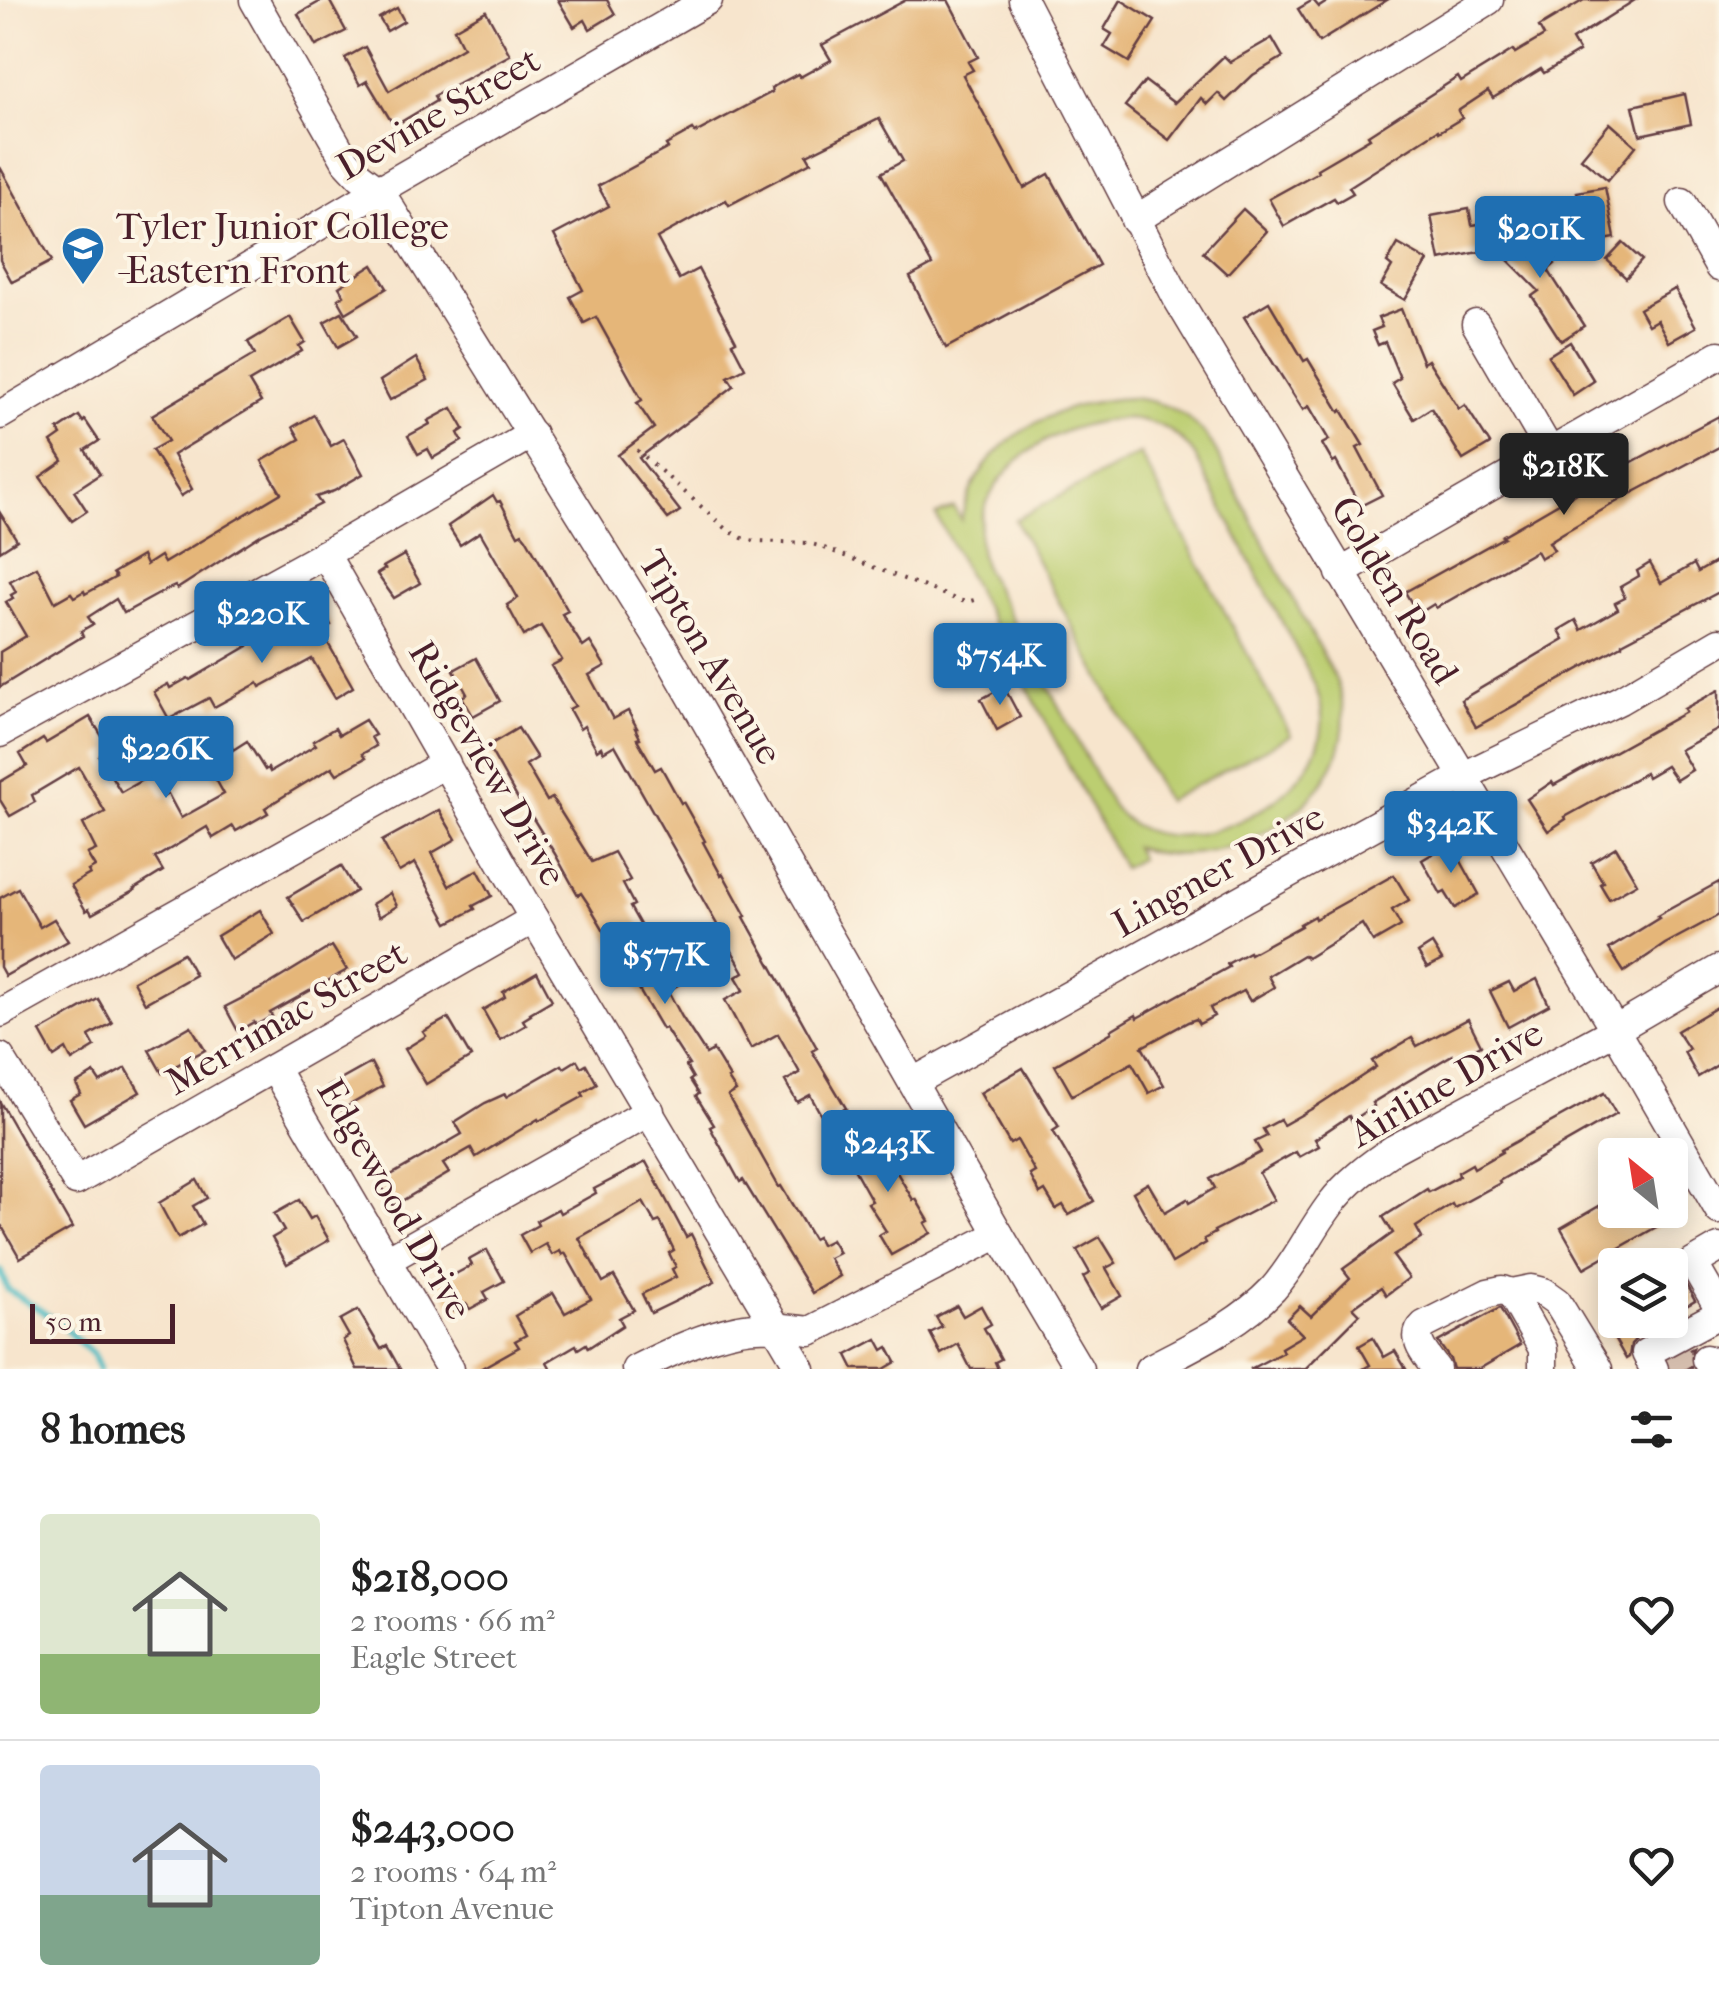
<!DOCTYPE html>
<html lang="en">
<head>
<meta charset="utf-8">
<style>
  :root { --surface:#fff; --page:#f2f2f2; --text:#222; --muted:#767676; --line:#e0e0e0; --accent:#1f6fb2 }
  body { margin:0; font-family:"IM FELL French Canon",serif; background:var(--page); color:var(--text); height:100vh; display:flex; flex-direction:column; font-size:38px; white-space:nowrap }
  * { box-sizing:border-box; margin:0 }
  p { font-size:32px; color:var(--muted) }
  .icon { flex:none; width:55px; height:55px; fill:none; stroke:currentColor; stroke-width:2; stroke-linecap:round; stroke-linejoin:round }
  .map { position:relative; height:1369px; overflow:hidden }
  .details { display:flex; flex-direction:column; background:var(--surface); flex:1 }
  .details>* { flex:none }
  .needle { width:65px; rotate:330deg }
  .buttons { position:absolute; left:1598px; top:1138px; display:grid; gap:20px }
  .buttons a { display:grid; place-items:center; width:90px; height:90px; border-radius:10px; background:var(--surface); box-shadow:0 5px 25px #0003; font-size:50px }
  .scale { position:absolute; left:30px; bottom:25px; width:145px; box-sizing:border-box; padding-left:10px; border:5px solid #4a1f2b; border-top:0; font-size:28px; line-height:35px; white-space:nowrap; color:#4a1f2b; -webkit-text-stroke:8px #fcf5e5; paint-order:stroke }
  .price { position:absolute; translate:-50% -85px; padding:0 22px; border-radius:10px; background:var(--accent); color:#fff; font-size:32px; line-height:65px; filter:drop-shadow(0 2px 5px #0008) }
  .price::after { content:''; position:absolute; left:50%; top:60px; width:30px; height:22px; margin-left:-15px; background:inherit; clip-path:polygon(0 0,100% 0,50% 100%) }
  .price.current { background:#222; color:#fff }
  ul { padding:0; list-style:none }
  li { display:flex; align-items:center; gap:30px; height:250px; padding:0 40px }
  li+li { border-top:2px solid var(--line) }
  li span { display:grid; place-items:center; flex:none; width:280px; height:200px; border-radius:10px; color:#555 }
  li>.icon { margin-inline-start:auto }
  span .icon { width:120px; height:120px; fill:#fffc; stroke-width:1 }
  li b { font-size:42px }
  h2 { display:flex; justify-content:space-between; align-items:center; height:120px; padding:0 40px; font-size:42px }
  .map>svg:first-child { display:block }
</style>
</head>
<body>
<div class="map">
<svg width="1719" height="1369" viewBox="0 0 1719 1369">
  <rect width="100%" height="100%" fill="#fcf5e5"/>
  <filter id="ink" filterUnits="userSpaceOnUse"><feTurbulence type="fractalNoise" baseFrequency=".01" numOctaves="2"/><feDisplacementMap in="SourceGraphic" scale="20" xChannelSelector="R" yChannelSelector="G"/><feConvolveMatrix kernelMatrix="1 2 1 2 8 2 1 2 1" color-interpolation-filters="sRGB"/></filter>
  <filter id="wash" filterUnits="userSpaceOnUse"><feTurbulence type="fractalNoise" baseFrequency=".0048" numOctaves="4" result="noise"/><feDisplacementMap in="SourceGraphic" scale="40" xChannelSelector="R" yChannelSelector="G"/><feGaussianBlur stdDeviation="2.25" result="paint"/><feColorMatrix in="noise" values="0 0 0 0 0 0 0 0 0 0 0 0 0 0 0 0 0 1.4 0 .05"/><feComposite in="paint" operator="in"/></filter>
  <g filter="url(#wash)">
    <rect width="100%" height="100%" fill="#f7e5cd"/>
    <g fill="#bcce71" stroke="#83764e" stroke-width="2.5" fill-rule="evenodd">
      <path d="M1131 398C1166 401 1192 415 1212 444L1336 680C1379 790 1230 882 1134 847L1140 859 1123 868 936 515 954 507 961 520C978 440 1055 401 1131 398ZM1127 418C1157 421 1176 430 1194 454L1313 681C1323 703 1326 725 1317 748 1294 808 1192 858 1134 825 1124 820 1118 812 1111 804L986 571C961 510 1010 453 1066 431 1086 423 1106 420 1127 418Z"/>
      <path d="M1140 454 1291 735 1166 801 1015 520Z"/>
    </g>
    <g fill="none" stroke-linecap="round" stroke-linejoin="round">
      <path stroke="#4ebdc4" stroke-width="6" d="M0 1270 8 1290 53 1318 94 1355 99 1369"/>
    </g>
    <g id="blocks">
      <g fill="#e5b679">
        <path d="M323 0H329L346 31 316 46 298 14Z"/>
        <path d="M558 0H607L615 14 590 29 585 20 574 27Z"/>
        <path d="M906 0H948L978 57 968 62 973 70 963 75 1024 188 1049 174 1099 265 946 348 910 277 932 265 881 173 903 161 879 119 807 155 811 162 729 205 726 200 657 238 679 279 698 269 736 341 732 343 745 368 728 377 734 386 639 458 680 511 668 519 618 455 654 428 637 403 642 400 596 317 584 323 570 297 583 290 554 235 609 206 598 186 668 148 666 145 693 130 695 133 772 92 771 88 798 74 800 77 831 60 822 45Z"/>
        <path d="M1121 0 1155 21 1129 62 1104 47 1112 34 1104 29Z"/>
        <path d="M1313 0 1319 7 1330 0H1387L1319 42 1298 9Z"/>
        <path d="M1584 0H1635L1572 40 1579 52 1544 73 1541 69 1493 98 1488 91 1458 111 1462 118 1439 132 1438 130 1349 187 1353 193 1337 202 1334 198 1284 226 1269 199 1318 172 1317 169 1370 138 1368 135 1458 77 1461 82 1513 50 1515 53 1544 36 1539 27Z"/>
        <path d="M397 8 404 21 387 31 379 18Z"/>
        <path d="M486 11 510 55 434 96 436 101 394 126 367 81 360 85 345 58 365 47 389 91 463 47 454 29Z"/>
        <path d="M1272 38 1283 57 1253 75 1226 101 1218 93 1207 104 1201 98 1169 140 1125 106 1145 81 1174 103 1224 56 1230 62Z"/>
        <path d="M1685 94 1691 124 1640 135 1633 106Z"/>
        <path d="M1610 123 1636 146 1608 180 1581 158Z"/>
        <path d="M0 167 52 261 12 282 0 260Z"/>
        <path d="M1605 187 1615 238 1587 243 1577 192Z"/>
        <path d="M1243 209 1267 231 1227 274 1203 252Z"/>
        <path d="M1469 209 1472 225 1479 224 1484 251 1440 260 1431 216Z"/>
        <path d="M1516 225 1555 264 1548 270 1584 326 1561 341 1532 296 1539 291 1494 246Z"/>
        <path d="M1623 243 1642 260 1626 278 1607 260Z"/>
        <path d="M1398 244 1428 261 1405 300 1381 286 1392 267 1387 263Z"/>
        <path d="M373 265 387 288 346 313 338 299 344 295 339 287Z"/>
        <path d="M1675 289 1696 327 1669 342 1657 320 1648 325 1639 309Z"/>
        <path d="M1269 302 1304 361 1308 359 1340 412 1342 410 1363 445 1357 448 1382 495 1360 506 1336 461 1333 463 1322 444 1329 440 1309 406 1303 410 1244 317Z"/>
        <path d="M1401 309 1423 363 1428 360 1459 409 1465 405 1490 444 1463 460 1431 408 1414 419 1392 383 1400 378 1385 342 1378 345 1372 331 1382 327 1378 318Z"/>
        <path d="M342 312 357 336 338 347 324 322Z"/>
        <path d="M290 317 305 342 299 346 302 351 249 382 261 402 173 455 192 489 181 496 152 450 168 441 152 415 255 354 248 342Z"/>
        <path d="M1570 342 1594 381 1573 395 1548 356Z"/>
        <path d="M416 358 428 380 390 400 380 381Z"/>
        <path d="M452 408 464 429 458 433 462 441 433 458 428 449 418 454 408 436 430 424 428 421Z"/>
        <path d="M314 415 331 446 344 439 363 474 334 491 316 497 321 504 262 534 177 589 175 586 166 590 124 613 116 599 88 617 93 624 81 631 83 636 0 687V652L26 636 6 602 13 598 11 595 16 592 10 581 37 567 55 602 71 593 74 597 84 591 85 594 116 577 113 573 142 556 146 565 160 556 164 563 281 493 262 461 300 439 293 427Z"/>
        <path d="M79 416 83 422 85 420 99 441 85 450 100 474 74 491 87 511 72 521 40 477 63 461 51 442 61 435 58 430Z"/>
        <path d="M1719 416V447L1623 498 1563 533 1549 542 1554 550 1540 558 1536 551 1436 608 1434 604 1418 614 1405 592 1504 537 1502 536 1602 478Z"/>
        <path d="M493 495 497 502 500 501 518 535 522 533 526 538 568 611 562 614 583 647 590 642 605 666 589 675 613 719 628 711 637 728H635L640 738 637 739 655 770 661 767 681 803 683 802 705 841 703 842 721 875 723 874 746 916 744 917 817 1048 812 1051 846 1108 824 1120 810 1095 797 1102 785 1081 800 1073 778 1034 751 1049 725 1000 744 990 736 977 744 972 615 745 603 752 601 747 597 750 584 726 580 729 569 709 575 706 551 666 562 660 541 626 524 636 507 605 518 598 480 532 460 545 448 526Z"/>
        <path d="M0 513 17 540 0 551Z"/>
        <path d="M404 555 420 583 394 598 377 574 385 569 383 567Z"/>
        <path d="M1719 560V592L1622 643V645L1476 727 1461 700 1564 639 1559 630 1576 620 1581 630 1618 609 1615 603 1625 598 1620 587 1639 576 1637 571 1650 563 1661 583 1694 564 1698 572Z"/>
        <path d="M320 607 331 625 321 631 353 687 335 698 312 659 260 687 258 683 214 707 209 698 169 719 154 692 168 684 170 688 188 678 190 680 248 646 247 644 295 621 294 618 309 609 311 612Z"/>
        <path d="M476 658 500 701 473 716 462 697 467 694 454 670Z"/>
        <path d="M1004 687 1020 717 997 730 981 699Z"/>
        <path d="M1719 690V729L1680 750 1692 770 1676 780 1666 766 1647 777 1645 773 1565 817 1566 819 1548 831 1527 799 1552 782 1554 785 1686 712 1684 709Z"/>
        <path d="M90 717 110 749 99 756 121 792 151 775 163 797 168 794 181 818 224 794 205 760 231 745 233 750 247 741 265 770 268 768 270 772 316 745 313 741 335 728 339 735 365 720 375 735 371 737 376 746 362 754 365 758 337 774 332 767 284 796 265 808 268 813 236 831 233 826 213 838 207 827 155 858 163 871 134 889 135 890 92 914 89 909 86 911 71 885 90 874 88 871 95 867 87 854 96 850 83 824 105 812 79 767 32 795 35 802 10 816 0 800V782L27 766 20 754 43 739 46 743Z"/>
        <path d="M518 728 537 758 526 765 547 801 552 798 592 862 614 852 630 880 623 884 634 905 630 907 655 951 672 940 693 976 668 991 682 1017 706 1054 713 1050 730 1078 728 1079 736 1091 728 1096 779 1187 781 1186 813 1239 817 1237 821 1245 831 1240 839 1253 829 1258 840 1276 812 1293 743 1180 740 1182 710 1127 714 1125 696 1096 699 1094 690 1080 693 1078 686 1066 689 1065 665 1028 662 1029 589 905 581 893 578 895 555 854 521 799 519 801 488 746Z"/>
        <path d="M439 810 456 839 432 853 449 886 478 870 492 896 473 906 475 909 448 923 415 863 399 872 382 841Z"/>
        <path d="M1451 843 1479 894 1455 908 1445 892 1441 894 1422 860Z"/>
        <path d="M1616 847 1637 883 1609 899 1600 884 1603 882 1591 862Z"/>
        <path d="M341 866 356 891 304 922 288 897Z"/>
        <path d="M1394 875 1409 900 1392 910 1401 926 1373 942 1362 924 1307 958 1303 955 1268 976 1274 987 1250 1001 1244 991 1210 1008 1214 1016 1199 1024 1196 1019 1188 1022 1142 1047 1164 1085 1149 1093 1132 1063 1072 1095 1055 1065 1112 1032 1111 1030 1136 1015 1137 1018 1229 967 1227 964 1249 952 1250 954 1301 926 1300 924 1314 916 1315 919Z"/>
        <path d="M1719 882V915L1665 944 1624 972 1609 949 1659 918 1657 916Z"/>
        <path d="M18 888 40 927 54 919 68 941 5 976 0 967V898Z"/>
        <path d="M390 893 397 906 379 917 372 904Z"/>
        <path d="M260 910 274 934 231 960 217 936Z"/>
        <path d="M1432 944 1442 960 1427 968 1418 953Z"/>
        <path d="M332 946 347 970 270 1013 272 1016 256 1025 254 1022 238 1031 225 1007 268 985Z"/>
        <path d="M183 953 195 975 145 1003 133 981Z"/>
        <path d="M537 972 552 1000 530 1013 531 1015 523 1020 526 1025 500 1040 483 1010 505 997 503 992Z"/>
        <path d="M1537 979 1549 1005 1508 1027 1490 991 1509 982 1514 991Z"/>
        <path d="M98 999 112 1023 89 1036 95 1047 72 1061 66 1049 54 1057 40 1032Z"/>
        <path d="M1719 1006V1064L1698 1077 1684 1052 1689 1049 1677 1031Z"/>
        <path d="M448 1018 471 1057 426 1084 405 1049 426 1036 423 1032Z"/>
        <path d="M1468 1019 1481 1045 1454 1059 1452 1055 1403 1084 1372 1103 1374 1106 1352 1121 1349 1116 1315 1139 1319 1146 1299 1157 1296 1152 1259 1173 1274 1200 1214 1231 1215 1233 1204 1239 1206 1243 1172 1263 1133 1192 1148 1183 1165 1212 1187 1199 1189 1203 1215 1188 1210 1179 1261 1152 1255 1142 1267 1136 1263 1129 1280 1120 1283 1125 1315 1107 1376 1067 1372 1061 1412 1038 1417 1046Z"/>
        <path d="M191 1026 205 1050 162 1073 149 1050Z"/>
        <path d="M577 1060 581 1067 586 1064 597 1084 582 1093 584 1096 539 1121 538 1119 476 1157 471 1148 443 1164 449 1173 393 1206 379 1182 462 1134 455 1122 485 1103 505 1094 506 1097 562 1065 564 1068Z"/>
        <path d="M371 1063 383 1086 341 1110 328 1087Z"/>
        <path d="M126 1068 140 1092 84 1124 70 1100 81 1094 76 1084 94 1073 100 1082Z"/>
        <path d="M1023 1068 1059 1127 1053 1131 1094 1201 1069 1215 1063 1205 1056 1209 1045 1191 1040 1194 1030 1175 1035 1172 1017 1140 1010 1144 980 1093Z"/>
        <path d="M1604 1093 1616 1114 1499 1181 1500 1183 1454 1208 1452 1204 1416 1227 1422 1238 1393 1256 1409 1278 1386 1295 1381 1287 1353 1307 1360 1314 1305 1369H1250L1283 1352 1281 1348 1303 1335 1287 1319 1300 1306 1311 1316 1350 1278 1343 1269 1393 1233 1383 1217 1427 1189 1429 1192 1459 1176 1458 1172 1472 1164 1474 1168 1502 1152 1501 1150Z"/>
        <path d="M0 1102 72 1228 20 1258 0 1223Z"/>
        <path d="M878 1133 899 1169 896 1171 913 1200 916 1199 929 1221 925 1223 931 1233 891 1255 879 1235 886 1231 868 1203 872 1201 845 1153Z"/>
        <path d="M646 1162 686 1237 691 1234 715 1282 651 1313 642 1294 676 1277 672 1269 676 1267 669 1253 674 1250 660 1221 655 1223 643 1202 579 1238 603 1282 614 1276 634 1310 619 1318 623 1325 588 1348 586 1344 578 1349 576 1345 547 1362 551 1369H480L519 1347 515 1341 526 1335 515 1316 539 1301 553 1293 565 1313 591 1299 565 1253 562 1255 560 1251 552 1255 546 1244 530 1253 520 1235 538 1225 536 1221 558 1209 560 1213 596 1193 594 1189Z"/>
        <path d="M197 1180 207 1198 193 1206 203 1224 178 1238 159 1203Z"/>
        <path d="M1615 1197V1210H1658L1665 1222 1584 1268 1561 1228Z"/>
        <path d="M299 1200 310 1219 315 1216 329 1240 287 1264 272 1238 284 1231 274 1214Z"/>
        <path d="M1100 1237 1116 1263 1106 1268 1122 1296 1101 1308 1083 1277 1090 1273 1077 1250Z"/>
        <path d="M487 1250 504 1281 484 1292 488 1299 470 1309 466 1304 454 1311 439 1283 472 1265 469 1260Z"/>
        <path d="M1670 1256 1695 1301 1670 1315Z"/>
        <path d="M957 1306 963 1316 981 1306 991 1324 984 1328 1001 1359 995 1362 998 1369H971L958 1344 941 1354 930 1333 942 1327 936 1317Z"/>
        <path d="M1500 1308 1520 1345 1479 1369H1453L1450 1359 1438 1342Z"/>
        <path d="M358 1310 381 1349 387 1346 400 1369H357L343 1340 349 1336 340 1320Z"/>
        <path d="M1604 1320H1662L1633 1336 1635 1340 1631 1344 1629 1357 1626 1359Z"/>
        <path d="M1373 1338 1384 1357 1395 1351 1406 1369H1363L1370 1365 1359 1346Z"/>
        <path d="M877 1339 883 1350 888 1347 896 1362 884 1369H854L847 1355Z"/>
        <path d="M1693 1348 1689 1358 1691 1367 1671 1369 1669 1360Z"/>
      </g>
    </g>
  </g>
  <g filter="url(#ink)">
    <use href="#blocks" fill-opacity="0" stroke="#643d43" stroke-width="2.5"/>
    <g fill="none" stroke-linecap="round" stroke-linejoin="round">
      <path stroke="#d4bdad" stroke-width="28" stroke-dasharray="28 14" stroke-linecap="butt" d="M1673 1351 1684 1369"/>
      <g stroke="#643d43" stroke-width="31">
        <g id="minor">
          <path d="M254 0 346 161 360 176 379 190 664 648 999 1234 1079 1369"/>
          <path d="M1023 0 1177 298 1615 1030 1719 1210"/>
          <path d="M1682 202 1719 267"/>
          <path d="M1135 220 1489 0"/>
          <path d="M1476 324 1551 453"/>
          <path d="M0 415 379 190 708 0"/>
          <path d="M325 554 534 919 801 1369"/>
          <path d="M1340 573 1719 355"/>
          <path d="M0 733 325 554 532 434"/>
          <path d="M0 1013 446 763"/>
          <path d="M0 1057 76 1181 534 919"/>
          <path d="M274 1068 450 1369"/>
          <path d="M913 1082 1464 776 1620 700 1719 642"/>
          <path d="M1719 1248 1693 1263 1719 1308"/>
          <path d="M387 1260 650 1111"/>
          <path d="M1511 1293 1543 1349V1369"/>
          <path d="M1706 1359 1712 1369"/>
          <path d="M636 1369C668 1353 703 1336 739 1329 761 1324 787 1328 810 1331L999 1234"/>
          <path d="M1149 1369C1192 1346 1239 1325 1273 1289 1296 1263 1309 1233 1330 1205 1347 1182 1370 1165 1394 1149L1615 1030 1719 969"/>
          <path d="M1436 1369C1427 1356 1409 1339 1424 1325L1488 1293 1502 1290 1511 1293 1531 1289 1543 1292 1557 1302 1598 1369"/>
          <path d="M1654 1369 1646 1353 1719 1314"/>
        </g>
      </g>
      <path stroke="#643d43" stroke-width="4" stroke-dasharray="2.5 8" stroke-linecap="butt" d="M637 450 729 531 742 538 755 541 808 543 819 546 958 600 967 602 974 600"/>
      <use href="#minor" stroke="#fff" stroke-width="28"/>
    </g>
  </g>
  <defs>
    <g id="university-pin" transform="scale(2.25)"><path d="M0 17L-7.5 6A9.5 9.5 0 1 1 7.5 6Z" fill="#1f6fb2" stroke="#fcf5e5"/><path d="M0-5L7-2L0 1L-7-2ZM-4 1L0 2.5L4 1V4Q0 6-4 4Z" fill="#fff"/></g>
  </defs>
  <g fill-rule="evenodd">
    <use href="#university-pin" x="83" y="248"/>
  </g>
  <g text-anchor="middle" stroke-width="8" stroke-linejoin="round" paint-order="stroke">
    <g font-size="38" fill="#4a1f2b" stroke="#fcf5e5">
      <text transform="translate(438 113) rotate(-30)" y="13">Devine Street</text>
      <text transform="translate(1395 590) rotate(59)" y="13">Golden Road</text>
      <text transform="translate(711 657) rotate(59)" y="13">Tipton Avenue</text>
      <text transform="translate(488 763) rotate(60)" y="13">Ridgeview Drive</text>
      <text transform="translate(1218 870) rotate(-29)" y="13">Lingner Drive</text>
      <text transform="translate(286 1017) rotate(-30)" y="13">Merrimac Street</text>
      <text transform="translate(1446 1083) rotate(-30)" y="13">Airline Drive</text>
      <text transform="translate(395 1199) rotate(60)" y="13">Edgewood Drive</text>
    </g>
    <g font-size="38" fill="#4a1f2b" stroke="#fcf5e5" text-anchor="start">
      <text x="116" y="239">Tyler Junior College<tspan x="116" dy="44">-Eastern Front</tspan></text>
    </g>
  </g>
</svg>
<div class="buttons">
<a><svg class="needle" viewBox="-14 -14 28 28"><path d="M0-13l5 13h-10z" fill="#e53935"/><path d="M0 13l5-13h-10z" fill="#767676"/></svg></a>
<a><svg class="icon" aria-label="layers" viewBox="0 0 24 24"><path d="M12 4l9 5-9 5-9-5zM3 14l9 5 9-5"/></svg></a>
</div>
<div class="scale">50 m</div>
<b class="price" style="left:1540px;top:281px">$201K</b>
<b class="price current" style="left:1564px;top:518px">$218K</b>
<b class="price" style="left:262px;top:666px">$220K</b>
<b class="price" style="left:1000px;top:708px">$754K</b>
<b class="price" style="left:166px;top:801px">$226K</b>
<b class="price" style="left:1451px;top:876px">$342K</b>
<b class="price" style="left:665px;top:1007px">$577K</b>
<b class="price" style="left:888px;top:1195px">$243K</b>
</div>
<section class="details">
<h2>8 homes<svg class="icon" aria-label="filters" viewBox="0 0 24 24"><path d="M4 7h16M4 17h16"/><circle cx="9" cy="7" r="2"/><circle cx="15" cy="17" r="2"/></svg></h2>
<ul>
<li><span style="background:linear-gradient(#dfe7d0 70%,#8fb573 0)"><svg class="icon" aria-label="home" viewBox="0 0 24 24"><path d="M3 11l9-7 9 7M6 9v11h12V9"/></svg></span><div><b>$218,000</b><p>2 rooms · 66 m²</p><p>Eagle Street</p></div><svg class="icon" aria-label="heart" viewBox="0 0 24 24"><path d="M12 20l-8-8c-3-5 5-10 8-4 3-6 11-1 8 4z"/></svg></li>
<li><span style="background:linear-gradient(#c9d6e8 65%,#7fa58c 0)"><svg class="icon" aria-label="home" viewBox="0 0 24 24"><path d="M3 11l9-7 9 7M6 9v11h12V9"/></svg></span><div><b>$243,000</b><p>2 rooms · 64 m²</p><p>Tipton Avenue</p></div><svg class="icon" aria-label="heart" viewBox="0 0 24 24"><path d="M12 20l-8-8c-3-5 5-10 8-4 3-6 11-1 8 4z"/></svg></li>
</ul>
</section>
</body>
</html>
